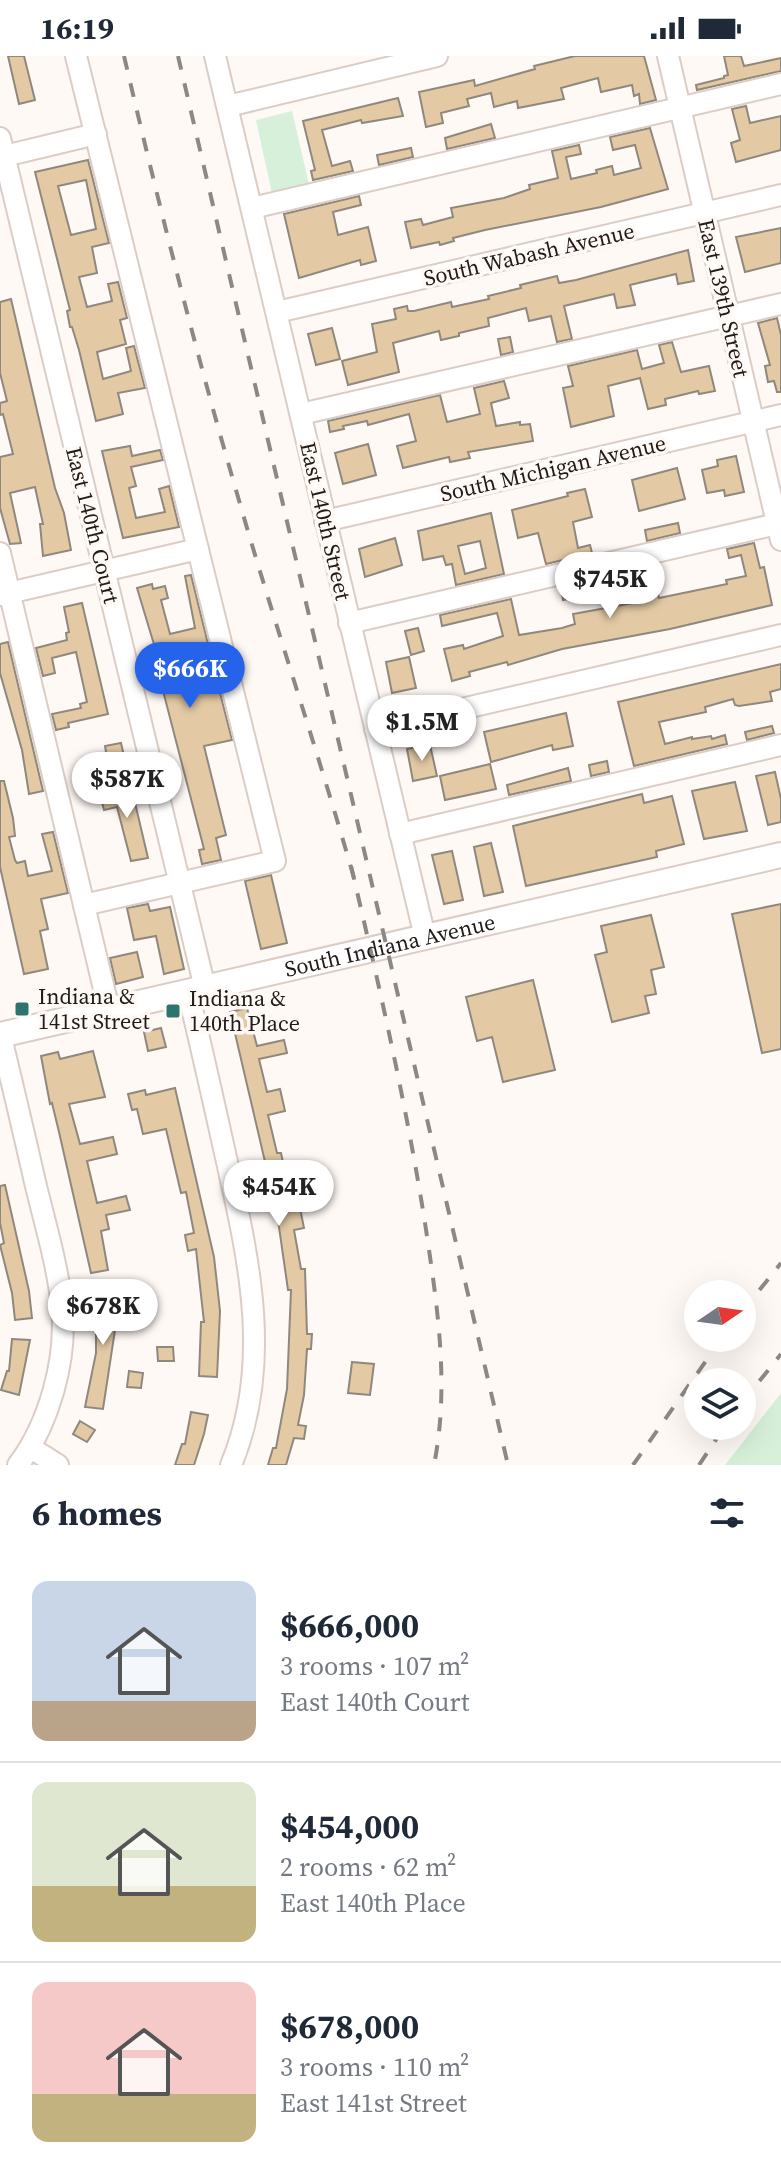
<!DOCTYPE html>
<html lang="en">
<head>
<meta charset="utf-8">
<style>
  :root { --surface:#fff; --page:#f6f6f7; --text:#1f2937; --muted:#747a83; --line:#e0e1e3; --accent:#2563eb }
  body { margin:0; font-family:"Source Serif 4",serif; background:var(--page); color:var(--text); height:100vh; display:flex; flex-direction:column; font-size:30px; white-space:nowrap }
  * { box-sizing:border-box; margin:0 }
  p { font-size:26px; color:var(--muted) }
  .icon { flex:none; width:44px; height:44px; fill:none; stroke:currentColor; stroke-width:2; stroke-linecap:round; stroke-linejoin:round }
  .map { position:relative; height:1409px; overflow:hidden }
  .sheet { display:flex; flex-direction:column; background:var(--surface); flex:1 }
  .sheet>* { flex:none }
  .needle { width:52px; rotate:77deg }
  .buttons { position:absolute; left:684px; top:1224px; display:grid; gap:16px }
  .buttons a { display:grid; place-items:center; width:72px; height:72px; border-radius:50%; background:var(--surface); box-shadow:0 8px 32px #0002; font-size:40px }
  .price { position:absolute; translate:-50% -68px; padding:0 18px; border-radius:28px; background:#fff; color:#222; font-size:26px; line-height:52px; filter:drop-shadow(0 2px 4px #0008) }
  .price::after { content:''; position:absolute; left:50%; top:48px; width:24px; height:18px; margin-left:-12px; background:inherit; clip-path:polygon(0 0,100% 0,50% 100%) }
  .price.on { background:var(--accent); color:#fff }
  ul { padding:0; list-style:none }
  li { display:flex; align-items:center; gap:24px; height:200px; padding:0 32px }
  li+li { border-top:2px solid var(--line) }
  li span { display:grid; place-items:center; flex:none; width:224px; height:160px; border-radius:16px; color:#555 }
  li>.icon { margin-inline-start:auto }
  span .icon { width:96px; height:96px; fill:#fffc; stroke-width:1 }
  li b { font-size:34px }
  h2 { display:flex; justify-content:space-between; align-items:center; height:96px; padding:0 32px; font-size:34px }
  .status { display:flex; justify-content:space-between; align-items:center; height:56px; padding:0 40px; background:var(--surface); direction:ltr }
  .status svg { height:22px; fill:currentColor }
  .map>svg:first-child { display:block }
</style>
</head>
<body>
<div class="status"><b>16:19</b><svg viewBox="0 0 49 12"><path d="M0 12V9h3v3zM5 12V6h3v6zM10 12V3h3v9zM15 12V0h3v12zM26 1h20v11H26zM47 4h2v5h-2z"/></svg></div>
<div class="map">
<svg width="781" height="1409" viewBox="0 0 781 1409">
  <rect width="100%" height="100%" fill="#fff9f6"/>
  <g fill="#d6f0d9">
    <path d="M292 55 310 133 273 142 256 64Z"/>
    <path d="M781 1337V1409H725Z"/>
  </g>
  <g fill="#e3caa5" stroke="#90887d" stroke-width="2" fill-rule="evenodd">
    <path d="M8 0H24L35 44 19 48Z"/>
    <path d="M575 0H644L656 44 640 48 639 38 634 40 632 29 601 36 598 22 561 32 564 43 518 52 517 45 494 51 491 37 467 43 469 50 441 57 443 67 426 71 419 36 474 24 475 30 535 13 534 10Z"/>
    <path d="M724 0H741L744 10 781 2V15L697 34 696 29 724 22V20L728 19Z"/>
    <path d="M398 42 403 60 362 67 361 64 322 74 332 110 350 105 353 115 313 124 311 115 315 114 303 65Z"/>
    <path d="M746 50 750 67 781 60V94L736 106 731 87 740 84 732 53Z"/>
    <path d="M491 68 495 82 447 93 445 82Z"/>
    <path d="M650 72 668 133 601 151 485 174 453 182 454 185 440 189 439 186 411 192 405 166 421 163 423 169 453 161 451 152 504 142 530 133 529 129 558 122 552 95 579 89 581 98 566 101 571 123 597 117 596 114 612 110 614 119 641 112 635 89 613 94 610 81Z"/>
    <path d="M411 92 413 101 379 109 377 99Z"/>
    <path d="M88 104 109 187 92 191 97 217 79 221 87 251 112 245 108 228 118 226 127 262 120 264 126 288 97 296 103 323 131 315 126 292 134 290 145 332 118 337 123 358 96 365 79 294 72 271H70L67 255 70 254 35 116ZM86 124 96 173 71 179 58 130Z"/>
    <path d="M359 140 361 149 333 156 338 179 368 171 376 205 361 209 360 204 299 222 284 158Z"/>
    <path d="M781 172V207L745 216 736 181Z"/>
    <path d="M688 194 694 225 678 228 676 218 630 229 635 249 617 252 614 238 564 250 572 283 557 286 551 260 529 265 526 252 488 262 489 270 459 277V280L441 284 439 275 393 287 399 316 348 329 342 305 377 296 372 268 396 263 394 253 407 250 408 255H414L451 246 452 251 489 243 488 240 521 232 520 229 557 220 559 227 576 224Z"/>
    <path d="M11 243 55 432 64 457 71 494 43 500 40 468H43L35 431 10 437 21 487 10 488 0 452V401L13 398 3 358 0 359V347L7 345 0 317V246Z"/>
    <path d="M777 262 781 279V336H777L774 325 768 326 765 310 770 309 758 267Z"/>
    <path d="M332 272 340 303 316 309 308 278Z"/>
    <path d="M510 281 513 296 501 299 498 283Z"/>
    <path d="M672 286 681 316 709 310 715 335 699 338 698 335 665 343 666 349 648 353 640 322 608 330 614 360 571 371 563 332 573 330 568 310 637 294 642 313 664 307 659 289Z"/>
    <path d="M504 325 509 342 491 347 496 370 520 366V369L530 368 533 385 468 396 470 402 450 406 449 401 403 412 397 390 416 385 409 358 368 369 367 365 343 370 344 373 330 376 328 365 440 339 447 366 480 358 474 332Z"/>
    <path d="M368 388 376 419 343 428 335 397Z"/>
    <path d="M130 390 132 400 160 394 163 404 131 411 136 430 129 432 136 462 165 456 159 433 169 430 179 471 123 482 102 395Z"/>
    <path d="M736 400 744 436 725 440 724 434 707 437 702 414 718 410 717 404Z"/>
    <path d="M677 412 685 443 639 455 632 424Z"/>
    <path d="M585 433 592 461 573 466 578 492 590 489 592 497 546 508 538 477 518 482 512 454 568 440 567 437Z"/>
    <path d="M491 457 504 518 456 529 452 508 446 509 443 500 423 504 418 475ZM480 485 486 512 465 518 458 490Z"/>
    <path d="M678 467 680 477 647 485 645 474Z"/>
    <path d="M395 482 402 509 365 521 359 493Z"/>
    <path d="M754 487 760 512 764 511 772 549 670 573 562 593 508 609 507 606 469 616 470 620 452 625 444 593 463 589 464 593 503 580 497 557 442 570 440 559 511 543 519 579 562 572 575 568 573 558 644 545 642 538 657 535 659 542 727 528 726 524 746 520 741 499 729 502 727 493Z"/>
    <path d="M191 519 208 588 187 592 195 622 215 617 232 684 204 690 226 779 216 782 221 804 202 808 199 794 204 793 162 631 165 630 159 605 137 532 152 528 153 533 165 530 168 542 161 544 170 578 195 572 185 520Z"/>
    <path d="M576 528 578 541 563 544 561 531Z"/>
    <path d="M82 547 108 658 68 667 69 671 56 674 52 658 81 652 80 648 87 646 76 596 52 602 55 617 43 620 36 592 67 584 66 577 69 576 64 551Z"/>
    <path d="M418 572 424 595 411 599 405 575Z"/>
    <path d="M8 586 43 735 29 738 22 694 0 617V588Z"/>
    <path d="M409 601 416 632 392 637 386 606Z"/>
    <path d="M781 608V633L770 636 772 645 739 650 735 649 733 643 705 651 706 656 659 666 665 688 692 681V683L711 680 712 683 725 679 727 688 634 710 618 646Z"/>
    <path d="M566 657 573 690 553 694 552 689 491 706 484 676Z"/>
    <path d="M772 670 774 677 747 684 745 676Z"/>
    <path d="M121 687 125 704 108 708 105 690Z"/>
    <path d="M430 689 437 720 413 725 407 693Z"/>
    <path d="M607 705 609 716 591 720 589 709Z"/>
    <path d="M490 708 496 733 445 744 440 720Z"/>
    <path d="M568 712 571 725 509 739 507 729Z"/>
    <path d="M775 716 781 743V766L768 769 756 720Z"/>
    <path d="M0 725H4L13 762 15 780 9 781 15 804 17 807 25 805 28 820 52 815 42 778 53 776 68 837 41 843 48 873 40 875 48 913 24 918 0 811Z"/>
    <path d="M735 726 747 775 704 783 692 735Z"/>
    <path d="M131 730 148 802 131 805 117 751 104 754 100 738Z"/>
    <path d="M642 738 644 747 672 740 684 788 656 795 657 801 526 830 513 770Z"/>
    <path d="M491 787 503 836 484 840 474 791Z"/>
    <path d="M452 795 463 844 444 848 432 799Z"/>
    <path d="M271 819 287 887 261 893 245 825Z"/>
    <path d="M148 848 150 855 170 851 184 913 164 918 156 880 134 884 127 852Z"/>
    <path d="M781 848V993L762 997 732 858Z"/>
    <path d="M651 859 664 911 651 914 656 938 645 940 649 957 612 966 595 899 607 896 601 870Z"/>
    <path d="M137 896 143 921 116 928 110 902Z"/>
    <path d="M533 924 555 1014 503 1026 492 981 477 985 466 941Z"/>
    <path d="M247 952 257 990 284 984 287 997 259 1003 267 1036 280 1033 285 1055 268 1059 277 1097H281L293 1153 300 1152 304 1172 294 1174 301 1213H305L307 1278H312L311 1293H307L304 1339 298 1369 306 1370 304 1383 294 1382 286 1409H268L273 1392H276L287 1333 291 1234H288L277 1157 230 956Z"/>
    <path d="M161 972 166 991 148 995 144 976Z"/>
    <path d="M93 995 105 1041 69 1048 80 1088 113 1081 117 1098 87 1105 97 1147 126 1140 130 1154 106 1159 109 1173 101 1175 108 1214 91 1217 59 1076 52 1047 50 1048 41 1000 58 996 60 1003Z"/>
    <path d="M175 1032 214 1201 220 1255 217 1321 199 1320 201 1266H204L201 1239 196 1193 188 1195 185 1179 194 1177 186 1136 181 1137 166 1073 143 1078 137 1053 132 1054 128 1038 145 1034 146 1039Z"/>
    <path d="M5 1129 29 1235 32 1262 15 1264 12 1237 0 1189 4 1187 0 1167V1130Z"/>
    <path d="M116 1232 120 1246 114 1248 115 1274 103 1353 85 1351 96 1297V1254L92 1239Z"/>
    <path d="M12 1283 30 1284 19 1339 1 1334 7 1315H9Z"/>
    <path d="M157 1291H173L174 1305H158Z"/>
    <path d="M352 1306 374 1308 370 1339 348 1337Z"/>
    <path d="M129 1315 143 1317 141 1332 127 1331Z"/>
    <path d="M191 1356 208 1359 204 1378 194 1409H175L182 1388H185Z"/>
    <path d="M80 1365 95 1374 87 1386 73 1378Z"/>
  </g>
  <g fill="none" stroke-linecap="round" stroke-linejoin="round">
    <g stroke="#dbcdc5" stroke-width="24">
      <g id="minor">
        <path d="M76 0 275 805 84 849"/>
        <path d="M215 0 425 881"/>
        <path d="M668 0 781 484"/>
        <path d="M228 50 437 0"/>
        <path d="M0 82 205 932"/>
        <path d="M0 101 96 78"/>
        <path d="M252 152 781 28"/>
        <path d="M277 256 781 139"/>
        <path d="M301 358 781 248"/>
        <path d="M325 465 781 359"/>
        <path d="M0 497 109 954"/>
        <path d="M0 539 198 493"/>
        <path d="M349 567 781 467"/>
        <path d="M375 673 781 579"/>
        <path d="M400 778 781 689"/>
        <path d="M188 936C201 989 213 1043 225 1097 248 1200 274 1306 231 1409"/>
        <path d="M0 977C12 1027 24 1077 35 1126 45 1168 58 1210 62 1252 67 1304 49 1368 18 1409"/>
        <path d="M31 1392 58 1409"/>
      </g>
    </g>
    <g stroke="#dbcdc5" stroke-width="28">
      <g id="major">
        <path id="s1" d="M0 979 781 799"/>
      </g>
    </g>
    <use href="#minor" stroke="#fff" stroke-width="20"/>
    <use href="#major" stroke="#fff" stroke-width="24"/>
    <g stroke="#8e8885" stroke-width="4" stroke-dasharray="14 14" stroke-linecap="butt">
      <path d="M124 0C158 145 194 290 236 434 273 564 317 692 354 822"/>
      <path d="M178 0 508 1409"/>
      <path d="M351 810C379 929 406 1047 425 1167 437 1247 450 1329 434 1409"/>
      <path d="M742 1256 781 1207"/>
      <path d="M742 1347 781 1298"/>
      <path d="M633 1409 722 1282"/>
      <path d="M699 1409 725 1370"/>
    </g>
  </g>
  <g fill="#2c746d" stroke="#fff9f6" stroke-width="3">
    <rect x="14" y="945" width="16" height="16" rx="4"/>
    <rect x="165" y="947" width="16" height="16" rx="4"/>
  </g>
  <g text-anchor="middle" stroke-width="7" stroke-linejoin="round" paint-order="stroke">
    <g font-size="22" fill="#201b18" stroke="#fff9f6">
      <text transform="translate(529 198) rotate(-13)" y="8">South Wabash Avenue</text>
      <text transform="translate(724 242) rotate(77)" y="8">East 139th Street</text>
      <text transform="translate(553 412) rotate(-13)" y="8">South Michigan Avenue</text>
      <text transform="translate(326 465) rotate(77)" y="8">East 140th Street</text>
      <text transform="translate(93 469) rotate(76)" y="8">East 140th Court</text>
      <text dy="8" stroke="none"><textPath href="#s1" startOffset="400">South Indiana Avenue</textPath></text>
    </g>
    <g font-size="22" fill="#201b18" stroke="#fff9f6" text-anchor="start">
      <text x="38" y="948">Indiana &amp;<tspan x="38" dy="25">141st Street</tspan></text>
      <text x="189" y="950">Indiana &amp;<tspan x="189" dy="25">140th Place</tspan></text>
    </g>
  </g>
</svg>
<div class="buttons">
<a><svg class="needle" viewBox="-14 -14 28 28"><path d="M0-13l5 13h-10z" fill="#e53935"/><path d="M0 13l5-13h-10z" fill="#747a83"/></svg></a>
<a><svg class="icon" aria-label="layers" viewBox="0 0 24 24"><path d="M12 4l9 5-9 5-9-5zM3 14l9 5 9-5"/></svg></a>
</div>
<b class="price" style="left:610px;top:564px">$745K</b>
<b class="price on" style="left:190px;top:654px">$666K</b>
<b class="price" style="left:422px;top:707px">$1.5M</b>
<b class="price" style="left:127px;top:764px">$587K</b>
<b class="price" style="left:279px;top:1172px">$454K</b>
<b class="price" style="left:103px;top:1291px">$678K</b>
</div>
<section class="sheet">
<h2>6 homes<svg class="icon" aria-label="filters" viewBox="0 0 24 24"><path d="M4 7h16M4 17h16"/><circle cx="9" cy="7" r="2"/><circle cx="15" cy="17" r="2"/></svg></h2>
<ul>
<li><span style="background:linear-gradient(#c9d6e8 75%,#b9a48a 0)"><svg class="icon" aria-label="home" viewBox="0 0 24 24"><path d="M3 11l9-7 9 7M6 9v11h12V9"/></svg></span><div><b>$666,000</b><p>3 rooms · 107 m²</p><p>East 140th Court</p></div></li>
<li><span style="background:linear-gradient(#dfe7d0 65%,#c2b280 0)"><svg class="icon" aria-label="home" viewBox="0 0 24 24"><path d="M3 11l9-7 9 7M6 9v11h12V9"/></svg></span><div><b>$454,000</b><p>2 rooms · 62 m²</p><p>East 140th Place</p></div></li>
<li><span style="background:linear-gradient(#f6c9c9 70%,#c2b280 0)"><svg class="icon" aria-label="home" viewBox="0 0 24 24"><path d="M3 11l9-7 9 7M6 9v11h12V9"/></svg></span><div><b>$678,000</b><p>3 rooms · 110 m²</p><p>East 141st Street</p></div></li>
</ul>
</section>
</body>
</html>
